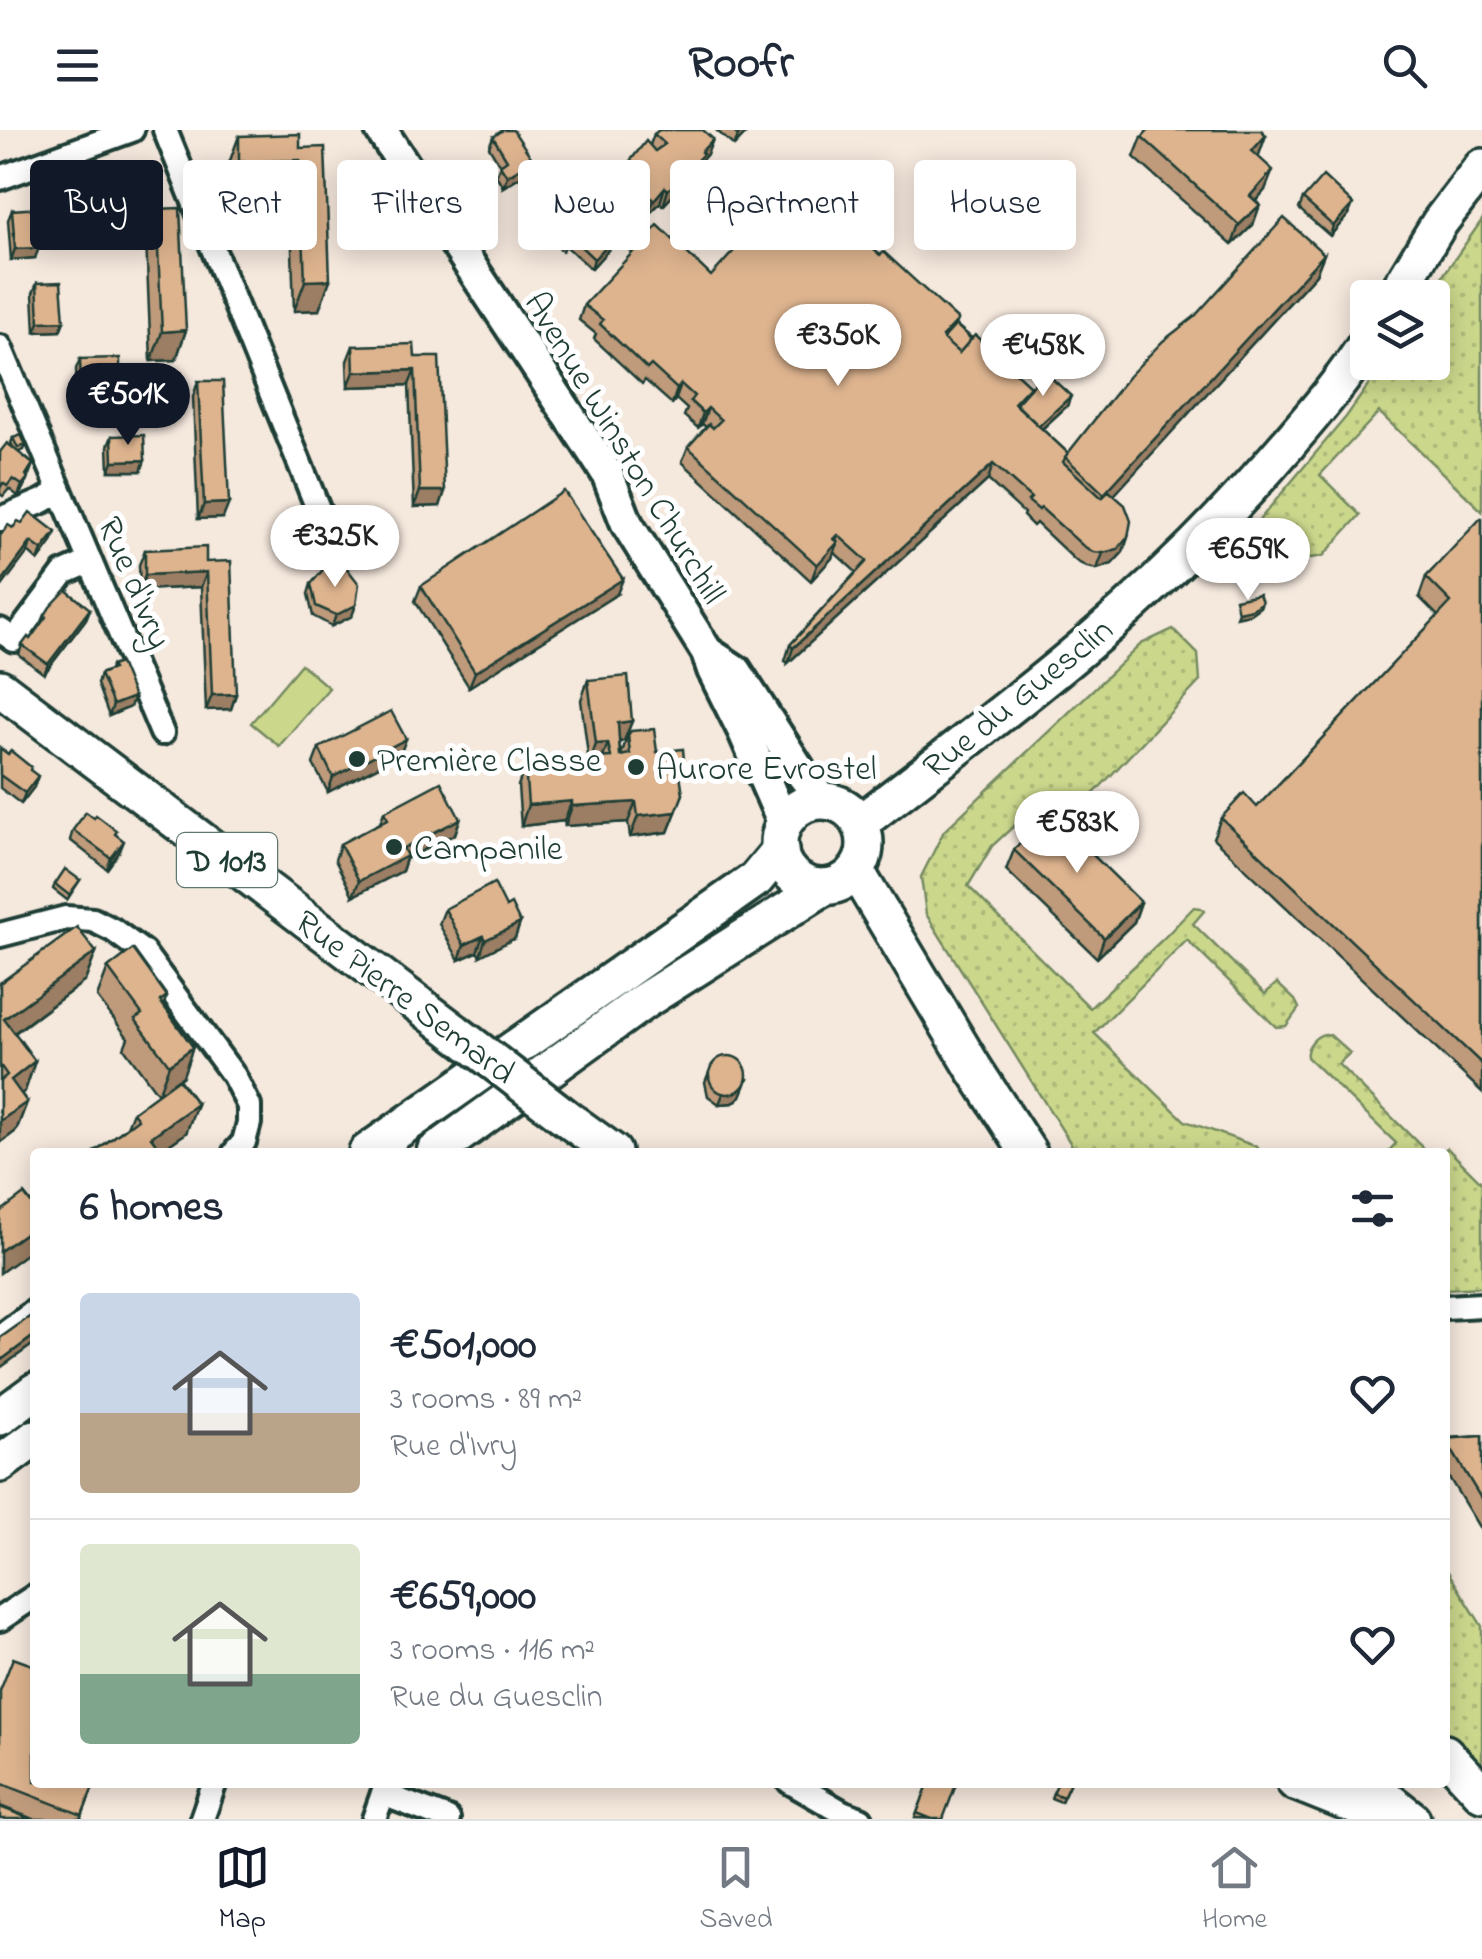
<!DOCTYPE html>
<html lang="en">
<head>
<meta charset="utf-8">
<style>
  :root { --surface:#fff; --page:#f2f2f3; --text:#1f2937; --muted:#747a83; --line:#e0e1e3; --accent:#111827 }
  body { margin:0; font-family:"Indie Flower",sans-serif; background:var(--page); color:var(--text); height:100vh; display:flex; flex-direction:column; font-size:38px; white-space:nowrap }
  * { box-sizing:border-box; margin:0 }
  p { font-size:32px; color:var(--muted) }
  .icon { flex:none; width:55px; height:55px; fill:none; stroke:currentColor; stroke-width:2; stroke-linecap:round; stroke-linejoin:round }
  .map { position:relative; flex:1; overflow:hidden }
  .panel { position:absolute; left:30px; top:1018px; width:1420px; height:640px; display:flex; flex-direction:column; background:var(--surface); border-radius:10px; box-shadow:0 5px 25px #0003 }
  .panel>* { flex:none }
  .hud { position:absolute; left:30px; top:30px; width:1422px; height:90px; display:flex; gap:20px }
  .controls { position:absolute; left:1350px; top:150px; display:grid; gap:20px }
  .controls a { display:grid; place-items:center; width:100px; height:100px; border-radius:10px; background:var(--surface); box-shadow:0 5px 25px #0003; font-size:50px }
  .price { position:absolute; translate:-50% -85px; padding:0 22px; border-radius:35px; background:#fff; color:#222; font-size:32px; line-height:65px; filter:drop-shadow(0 2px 5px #0008) }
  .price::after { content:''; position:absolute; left:50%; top:60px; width:30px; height:22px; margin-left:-15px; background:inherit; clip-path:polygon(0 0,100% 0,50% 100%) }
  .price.active { background:var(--accent); color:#fff }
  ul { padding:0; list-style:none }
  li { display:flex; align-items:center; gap:30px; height:250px; padding:0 50px }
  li+li { border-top:2px solid var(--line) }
  li span { display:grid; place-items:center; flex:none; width:280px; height:200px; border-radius:10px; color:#555 }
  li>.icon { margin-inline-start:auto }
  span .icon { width:120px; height:120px; fill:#fffc; stroke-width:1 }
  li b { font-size:42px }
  h2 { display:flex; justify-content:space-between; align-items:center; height:120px; padding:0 50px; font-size:42px }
  .pill { padding:0 35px; border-radius:10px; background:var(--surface); box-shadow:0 5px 25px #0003; font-size:35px; line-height:90px }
  .pill.active { background:var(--accent); color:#fff }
  header { display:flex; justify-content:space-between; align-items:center; height:130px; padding:0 50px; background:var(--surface); font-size:45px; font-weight:700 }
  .dock { display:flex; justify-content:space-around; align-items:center; height:140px; border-top:2px solid var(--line); background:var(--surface); font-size:28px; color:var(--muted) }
  .dock a { display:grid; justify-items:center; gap:5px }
  .dock .active { color:var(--accent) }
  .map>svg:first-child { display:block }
</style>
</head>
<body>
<header><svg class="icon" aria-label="menu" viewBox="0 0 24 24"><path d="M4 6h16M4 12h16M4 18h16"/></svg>Roofr<svg class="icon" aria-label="search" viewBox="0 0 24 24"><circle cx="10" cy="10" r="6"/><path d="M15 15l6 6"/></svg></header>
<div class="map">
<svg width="1482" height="1689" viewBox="0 0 1482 1689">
  <defs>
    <pattern id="grass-dots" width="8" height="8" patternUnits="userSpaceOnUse" patternTransform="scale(2.5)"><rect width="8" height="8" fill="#cbd88c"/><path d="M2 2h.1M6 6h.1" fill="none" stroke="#aeba79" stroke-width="1.8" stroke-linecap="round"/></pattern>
  </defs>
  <rect width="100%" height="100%" fill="#f5e8dd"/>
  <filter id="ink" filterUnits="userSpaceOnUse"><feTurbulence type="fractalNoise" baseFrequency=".01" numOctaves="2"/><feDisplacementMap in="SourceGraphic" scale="20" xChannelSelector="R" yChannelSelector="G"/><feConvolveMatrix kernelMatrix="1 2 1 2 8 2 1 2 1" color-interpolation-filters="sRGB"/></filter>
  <g filter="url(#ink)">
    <g fill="url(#grass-dots)" stroke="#758a60" stroke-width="2.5">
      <path d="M1482 90V381L1379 282 1320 345 1360 385 1323 426 1249 438 1239 414 1346 287 1384 233 1432 232V168L1428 167Z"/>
      <path d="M1173 499 1198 524 1200 551 1065 694 1040 672 992 716 968 756 1090 878 1163 809 1194 777 1201 778 1204 781 1193 794 1265 864 1277 853 1295 870 1299 878 1286 896 1276 897 1187 810 1094 903 1185 991 1255 1016 1262 1022H1076L926 784 921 747 944 701 1141 514Z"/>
      <path d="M1325 904 1330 905 1350 923 1338 934 1427 1022H1388L1396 1013 1307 927C1305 917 1316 905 1325 904Z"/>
      <path d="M1447 1018 1482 1053V1157L1445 1159V1022H1441Z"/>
      <path d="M1445 1437 1482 1496V1645L1445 1610Z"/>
    </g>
    <path fill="#cbd88c" stroke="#758a60" stroke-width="2.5" d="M301 534 329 558 279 616 251 593Z"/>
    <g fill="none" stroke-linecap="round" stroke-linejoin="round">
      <g stroke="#1f3d34" stroke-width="30">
        <g id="minor">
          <path d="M165 0 329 406"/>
          <path d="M0 48 132 0"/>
          <path d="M0 217 162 603"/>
          <path d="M0 389 43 371 60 361"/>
          <path d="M0 500 14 510 64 443 89 432"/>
          <path d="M0 805 66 788 93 790 113 800 143 822 234 946 249 976V993L244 1012 235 1022"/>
          <path d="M1445 1177 1482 1175"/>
          <path d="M0 1207 35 1181"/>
          <path d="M0 1489 35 1466"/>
          <path d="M790 1652 842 1682 861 1689"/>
          <path d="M383 1664 448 1689"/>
          <path d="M202 1689 215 1652"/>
          <path d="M374 1689 387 1652"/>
        </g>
      </g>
      <g stroke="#1f3d34" stroke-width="38">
        <g id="secondary">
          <path d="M381 0 607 343 627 394 707 522 713 540 744 602 784 694"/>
          <path d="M710 524 736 541 802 644 823 671"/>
        </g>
      </g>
      <g stroke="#1f3d34" stroke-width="42">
        <g id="primary">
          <path d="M1394 168 1440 92 1482 37"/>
          <path d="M0 558 455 902"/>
          <circle cx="822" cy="714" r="43"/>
          <path d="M860 693C936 634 1014 576 1088 513 1159 453 1228 384 1288 314 1316 281 1345 248 1368 211"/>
          <path d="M856 741 973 937 1028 1022"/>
          <path d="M573 993 613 1022"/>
          <path d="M367 1022 756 749 780 720"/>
          <path d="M435 1022 644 871 824 757"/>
          <path d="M0 1287 35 1261"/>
          <path d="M0 1334 35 1308"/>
          <path d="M1445 1623 1482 1663"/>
          <path d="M1295 1652 1355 1676 1377 1689"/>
          <path d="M1365 1652 1412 1689"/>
        </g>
      </g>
      <use href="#minor" stroke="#fff" stroke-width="22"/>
      <use href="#secondary" stroke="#fff" stroke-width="30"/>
      <use href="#primary" stroke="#fff" stroke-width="35"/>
      <g stroke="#1f3d34" stroke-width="42" stroke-linecap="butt">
        <path id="primary-bridge" d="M455 902 573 993"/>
      </g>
      <use href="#primary-bridge" stroke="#fff" stroke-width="35"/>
    </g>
    <g fill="#bf9b7b" stroke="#1f3d34" stroke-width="2.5">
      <path d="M716 0H749L734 16Z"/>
      <path d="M654 4 713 9 707 24 699 33 697 39 663 76 660 73 648 85 617 56 623 40 650 15Z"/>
      <path d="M1266 5 1257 26 1265 60 1256 71 1253 95 1232 115 1134 27 1142 7Z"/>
      <path d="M239 6 300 18 319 180 294 181 290 59 228 61V36Z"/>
      <path d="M493 7 529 41 503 57 496 45 500 35 489 17Z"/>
      <path d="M570 37 591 46 589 51 583 57 568 42Z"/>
      <path d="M82 46 144 78 79 81V56Z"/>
      <path d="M1303 69 1349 84 1330 106 1299 79Z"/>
      <path d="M156 79 186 200 176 230 151 231 146 108Z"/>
      <path d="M12 80 35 128 11 130 8 90Z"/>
      <path d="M607 85 654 99 711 146 838 87 869 116 958 190 956 195 1030 256 1028 260 1067 276 1042 299 1068 323 1324 124 1316 144 1114 365 1128 407 1123 422 1112 434 1097 439 1087 437 1076 431 1036 393 1033 396 1023 386 1024 383 988 350 788 533 785 531 790 515 856 442 834 422 832 428 811 451 682 332 688 317 706 297 702 294 698 298 684 286 687 279 676 269 672 274 645 250 642 254 594 209 596 204 579 190 584 175 633 123 604 95Z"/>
      <path d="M555 101 608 120 591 139 566 116 562 121 551 111Z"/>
      <path d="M37 153 64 191 60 201 35 202 33 163Z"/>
      <path d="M353 216 415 227 445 361 440 376 414 377 409 255 348 257 347 231Z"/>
      <path d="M80 229 116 264H77L76 239Z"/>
      <path d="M198 251 223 388 198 389 193 267Z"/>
      <path d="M112 306 145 330 141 341H109L108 316Z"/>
      <path d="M13 308 26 315 24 320 19 322 33 334 24 358 18 366 9 359 3 366 0 364V322L14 319 11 313Z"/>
      <path d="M1482 389V962L1213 708 1221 688 1257 677 1438 486 1419 467 1426 447Z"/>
      <path d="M13 398 52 412 38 431 28 422Z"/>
      <path d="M145 420 206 432 236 564 231 579 206 580 201 457 140 460 139 435Z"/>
      <path d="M311 454 352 486 332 496 313 486 308 464Z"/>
      <path d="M421 456 617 464 469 557 415 471Z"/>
      <path d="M90 479 86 489 44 544 19 525 22 515 30 509 41 494 45 485Z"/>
      <path d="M111 536 130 577 109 586 97 554 100 544 110 540Z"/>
      <path d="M588 550 632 591 624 611 619 612 621 625 628 605 657 622 681 654 683 664 668 702 630 707 628 692 565 696 564 691 521 696 518 656 525 636 589 633 581 570Z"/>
      <path d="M0 618 30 640 34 657 21 674 0 658Z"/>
      <path d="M319 618 400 625 328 662 313 634Z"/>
      <path d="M384 682 460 689 455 704 406 729 402 741 353 766 335 730 340 714 380 693Z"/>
      <path d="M73 700 116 705 120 721 107 739 70 710Z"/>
      <path d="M1014 720 1141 772 1134 792 1097 828 1006 740Z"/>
      <path d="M80 750 67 770 53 759 55 754Z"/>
      <path d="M506 777 520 793 515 808 480 826 477 822 459 830 439 794 445 779Z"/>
      <path d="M96 822 85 851 15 903 35 931 25 961 21 963 27 972 16 1001 0 1013V853Z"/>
      <path d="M108 838 167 866 163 876 183 946 179 949 197 974 186 1003 159 1022H94L127 997 133 982 158 964 124 918 128 908 97 867Z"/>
      <path d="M709 942 748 949 741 966 733 973 719 974 708 966 705 952Z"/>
      <path d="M1482 1306V1402L1445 1341V1308Z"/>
      <path d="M0 1561 95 1652 81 1689H33L0 1676Z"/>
      <path d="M929 1652 943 1689 915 1688Z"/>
      <path d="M1070 1652 1061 1672 1051 1668 1053 1663Z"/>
    </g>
    <g fill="#9b7e64" stroke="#1f3d34" stroke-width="2.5">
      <path d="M743 0H749L734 16 738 6Z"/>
      <path d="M1266 5 1259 25 1244 41 1252 21Z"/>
      <path d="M713 9 707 24 699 33 697 39 663 76 668 60Z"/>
      <path d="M300 30 290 59 228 61 239 32Z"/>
      <path d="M533 30 529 41 503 57 507 46Z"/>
      <path d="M1273 40 1265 60 1242 86 1250 66Z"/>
      <path d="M665 57 660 73 648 85 654 70Z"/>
      <path d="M147 68 144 78 79 81 83 71Z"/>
      <path d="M1353 74 1349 84 1330 106 1333 96Z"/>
      <path d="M1260 75 1253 95 1232 115 1239 95Z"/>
      <path d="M612 110 608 120 591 139 594 129Z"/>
      <path d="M39 118 35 128 11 130 15 119Z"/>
      <path d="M1324 124 1316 144 1097 384 1104 364Z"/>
      <path d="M330 150 319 180 294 181 305 151Z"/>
      <path d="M64 191 60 201 35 202 39 192Z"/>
      <path d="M186 200 176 230 151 231 162 202Z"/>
      <path d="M415 240 409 255 348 257 354 242Z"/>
      <path d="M120 253 116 264H77L81 254Z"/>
      <path d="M681 254 676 269 672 274 677 259Z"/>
      <path d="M1071 266 1067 276 1031 309 1035 299Z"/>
      <path d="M708 278 702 294 698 298 703 283Z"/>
      <path d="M145 330 141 341H109L113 331Z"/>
      <path d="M33 334 29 344 24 353 28 348 24 358 18 366 26 345Z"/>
      <path d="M993 334 988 350 788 533 793 518Z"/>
      <path d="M420 361H445L440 376 414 377Z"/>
      <path d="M229 373 223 388 198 389 204 374Z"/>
      <path d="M56 402 52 412 38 431 42 420Z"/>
      <path d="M838 405 833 418 838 412 832 428 811 451 817 435Z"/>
      <path d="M1128 407 1123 422 1112 434 1097 439 1103 423Z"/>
      <path d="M31 412 28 422 0 459V454Z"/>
      <path d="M207 442 201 457 140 460 145 445Z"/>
      <path d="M623 449 617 464 469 557 475 542Z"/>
      <path d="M1262 472 1260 477 1250 484 1236 487 1238 482Z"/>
      <path d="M356 475 352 486 332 496 336 485Z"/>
      <path d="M90 479 86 489 44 544 48 534Z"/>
      <path d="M236 564 231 579 206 580 212 565Z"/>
      <path d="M134 567 130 577 109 586 113 575Z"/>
      <path d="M632 591 624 611 610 613 618 593Z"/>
      <path d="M406 609 400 625 328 662 333 647Z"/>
      <path d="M608 613 601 633 593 628 591 634 589 635 596 614Z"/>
      <path d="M38 646 34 657 21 674 25 663Z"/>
      <path d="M572 671 564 691 521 696 528 675Z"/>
      <path d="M636 672 628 692 565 696 572 676Z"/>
      <path d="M676 682 668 702 630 707 638 686Z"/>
      <path d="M460 689 455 704 406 729 402 741 353 766 359 751 403 718Z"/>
      <path d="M124 711 120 721 107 739 111 728Z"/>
      <path d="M1141 772 1134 792 1097 828 1104 808Z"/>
      <path d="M520 793 515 808 480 826 485 810Z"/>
      <path d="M483 806 477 822 459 830 464 815Z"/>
      <path d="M96 822 85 851 0 913 4 889Z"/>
      <path d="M193 917 183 946 158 964 169 935Z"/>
      <path d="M35 931 25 961 0 979 11 950Z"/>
      <path d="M745 956 741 966 733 973 719 974 723 964Z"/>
      <path d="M27 972 16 1001 0 1013V991Z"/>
      <path d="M197 974 186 1003 159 1022H145L151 1007Z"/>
      <path d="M35 1096V1113L33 1119 0 1143V1121Z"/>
      <path d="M35 1205V1213L0 1238V1231Z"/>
    </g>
    <g fill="#deb48f" stroke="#1f3d34" stroke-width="2.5">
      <path d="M503 0H513L533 30 507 46 500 35 507 30 493 7Z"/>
      <path d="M659 0H703L713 9 701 22 703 24 668 60 665 57 654 70 623 40 646 11 655 21 665 14 654 4Z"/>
      <path d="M732 0H743L738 6Z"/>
      <path d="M1148 0H1261L1266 5 1252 21 1273 40 1250 66 1260 75 1239 95 1142 7Z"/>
      <path d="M300 4V18L325 17 330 150 305 151 300 30 239 32V6Z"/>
      <path d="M576 32 591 46 585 52 570 37Z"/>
      <path d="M147 43V68L83 71 82 46Z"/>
      <path d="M802 46 840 81 824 99 843 117 859 99 869 109V116L880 125 884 122 958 190 942 207 959 223 975 205 1030 256 1014 273 1068 323 1063 332 1102 368 1109 361 1125 375 1131 391 1128 407 1118 419 1103 423 1093 422 1082 415 1041 378 1039 380 1028 371 1031 368 993 334 793 518 790 515 867 431 838 405 834 409 838 412 817 435 688 317 709 294 713 298 721 290 708 278 703 283 690 271 694 266 681 254 677 259 651 235 647 239 600 194 603 190 584 175 658 95 711 146Z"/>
      <path d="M1323 46 1353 74 1333 96 1303 69Z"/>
      <path d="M622 69 654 99 639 115 607 85Z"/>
      <path d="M577 77 612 110 594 129 570 106 566 110 555 101Z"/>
      <path d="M38 78 39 118 15 119 12 80Z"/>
      <path d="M180 78 186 200 162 202 156 79Z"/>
      <path d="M838 87 856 103 843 117 825 100Z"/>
      <path d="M1284 88 1324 124 1104 364 1065 327 1129 246 1163 211 1194 187Z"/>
      <path d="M61 152 64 191 39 192 37 153Z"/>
      <path d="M956 195 971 209 959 223 943 209Z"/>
      <path d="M414 214 415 227H439L445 361H420L415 240 354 242 353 216Z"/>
      <path d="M120 228V253L81 254 80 229Z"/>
      <path d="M1045 242 1071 266 1039 296 1016 274Z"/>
      <path d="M198 251H223L229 373 204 374Z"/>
      <path d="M21 305 26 315 18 318 13 308Z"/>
      <path d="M144 305 145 330 113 331 112 306Z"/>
      <path d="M7 313 33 334 26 345 28 348 22 355 13 349 7 356 3 353 0 358V322Z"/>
      <path d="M564 361 623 449 475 542 421 456Z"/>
      <path d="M30 382 56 402 42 420 31 412 0 454V406L8 395 13 398 18 391 22 393Z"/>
      <path d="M1481 388 1482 389V934L1221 688 1244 663 1257 677 1451 472 1426 447Z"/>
      <path d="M206 417V432L231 431 236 564 212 565 207 442 145 445V420Z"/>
      <path d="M325 437H346L359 454 356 475 336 485 316 476 311 454Z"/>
      <path d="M66 460 90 479 48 534 22 515 28 507 30 509 46 487 45 485 50 477Z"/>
      <path d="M1259 464 1262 472 1252 479 1238 482 1235 469Z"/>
      <path d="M120 533 134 567 113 575 100 544 113 539 111 536Z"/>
      <path d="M628 546 632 591 618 593 620 626 630 624 628 605 631 601 654 599 657 622 683 619 685 643 680 644 683 664 676 682 638 686 636 672 572 676V671L528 675 525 636 577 630V635L593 633V628L611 627 608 613 596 614 588 550Z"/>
      <path d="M391 581 406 609 333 647 319 618Z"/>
      <path d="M0 618 8 624 11 621 31 637 30 640 38 646 25 663 0 645Z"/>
      <path d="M441 652 460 689 403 718 407 726 359 751 340 714 388 689 384 682Z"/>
      <path d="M86 682 94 688 96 685 117 701 115 704 124 711 111 728 73 700Z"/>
      <path d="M1050 683 1141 772 1104 808 1014 720Z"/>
      <path d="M65 739 80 750 69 765 55 754Z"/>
      <path d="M494 753 506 777 511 774 520 793 485 810 483 806 464 815 445 779Z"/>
      <path d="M77 797 96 822 4 889 35 931 11 950 27 972 0 991V951L7 945 0 935V886L1 885 0 883V853Z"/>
      <path d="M133 819 167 866 160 871 193 917 169 935 135 889 142 884 108 838Z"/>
      <circle cx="728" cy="945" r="19"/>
      <path d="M178 949 197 974 151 1007 157 1015 147 1022H94L138 989 133 982Z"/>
      <path d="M24 1064 35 1078V1096L0 1121V1082Z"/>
      <path d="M35 1183V1205L0 1231V1208Z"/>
      <path d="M1482 1306V1370L1445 1309Z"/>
      <path d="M13 1528 35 1536V1652H95L82 1685 0 1653V1561Z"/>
      <path d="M929 1652H957L943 1689H932L917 1683Z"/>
      <path d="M1058 1652H1070L1063 1667 1053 1663Z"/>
      <path d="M0 1677 31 1689H0Z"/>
    </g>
  </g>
  <g fill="#1f3d34" stroke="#fff" stroke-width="4">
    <circle cx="357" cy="629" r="10"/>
    <circle cx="636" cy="637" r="10"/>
    <circle cx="394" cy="717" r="10"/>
  </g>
  <g text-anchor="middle" stroke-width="10" stroke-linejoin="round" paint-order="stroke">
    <rect fill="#fff" stroke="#627771" stroke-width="2.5" x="177" y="703" width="100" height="54" rx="8"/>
    <g font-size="32" font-weight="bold" fill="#1f3d34">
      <text x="227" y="741">D 1013</text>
    </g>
    <g font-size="35" fill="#1f3d34" stroke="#fff">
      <text transform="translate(626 317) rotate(59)" y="12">Avenue Winston Churchill</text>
      <text transform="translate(136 452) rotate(67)" y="12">Rue d'Ivry</text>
      <text transform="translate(1017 567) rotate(-39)" y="12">Rue du Guesclin</text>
      <text transform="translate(406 866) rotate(37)" y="12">Rue Pierre Semard</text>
    </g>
    <g font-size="35" fill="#1f3d34" stroke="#fff" text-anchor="start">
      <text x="377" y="641">Première Classe</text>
      <text x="656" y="649">Aurore Evrostel</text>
      <text x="414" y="729">Campanile</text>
    </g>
  </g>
</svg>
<div class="controls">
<a><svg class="icon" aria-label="layers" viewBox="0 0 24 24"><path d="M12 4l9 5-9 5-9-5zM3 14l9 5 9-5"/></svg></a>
</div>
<b class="price" style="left:838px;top:259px">€350K</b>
<b class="price" style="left:1043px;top:269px">€458K</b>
<b class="price active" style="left:128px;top:318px">€501K</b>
<b class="price" style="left:335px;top:460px">€325K</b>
<b class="price" style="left:1248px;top:473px">€659K</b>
<b class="price" style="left:1077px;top:746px">€583K</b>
<div class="hud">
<a class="pill active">Buy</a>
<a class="pill">Rent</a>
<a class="pill">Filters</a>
<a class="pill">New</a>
<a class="pill">Apartment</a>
<a class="pill">House</a>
</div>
<section class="panel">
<h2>6 homes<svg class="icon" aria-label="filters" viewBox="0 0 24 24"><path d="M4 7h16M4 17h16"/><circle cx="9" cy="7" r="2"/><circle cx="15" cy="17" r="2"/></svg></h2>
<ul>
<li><span style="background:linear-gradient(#c9d6e8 60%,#b9a48a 0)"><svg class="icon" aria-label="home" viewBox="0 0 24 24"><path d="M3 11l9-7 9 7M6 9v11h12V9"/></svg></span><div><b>€501,000</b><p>3 rooms · 89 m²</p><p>Rue d'Ivry</p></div><svg class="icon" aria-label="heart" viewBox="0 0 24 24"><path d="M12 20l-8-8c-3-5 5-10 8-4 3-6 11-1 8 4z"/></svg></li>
<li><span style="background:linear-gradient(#dfe7d0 65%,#7fa58c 0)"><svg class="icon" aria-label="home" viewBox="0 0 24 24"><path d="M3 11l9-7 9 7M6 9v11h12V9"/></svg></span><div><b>€659,000</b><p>3 rooms · 116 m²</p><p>Rue du Guesclin</p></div><svg class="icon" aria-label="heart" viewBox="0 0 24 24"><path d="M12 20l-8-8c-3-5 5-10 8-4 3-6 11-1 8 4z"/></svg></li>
</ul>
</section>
</div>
<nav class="dock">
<a class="active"><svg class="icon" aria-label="map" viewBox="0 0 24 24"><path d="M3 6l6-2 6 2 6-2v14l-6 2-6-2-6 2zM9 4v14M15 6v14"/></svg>Map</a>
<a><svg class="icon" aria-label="saved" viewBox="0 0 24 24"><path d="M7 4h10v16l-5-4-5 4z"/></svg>Saved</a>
<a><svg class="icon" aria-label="home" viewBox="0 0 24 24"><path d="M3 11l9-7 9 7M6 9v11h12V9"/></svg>Home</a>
</nav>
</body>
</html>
